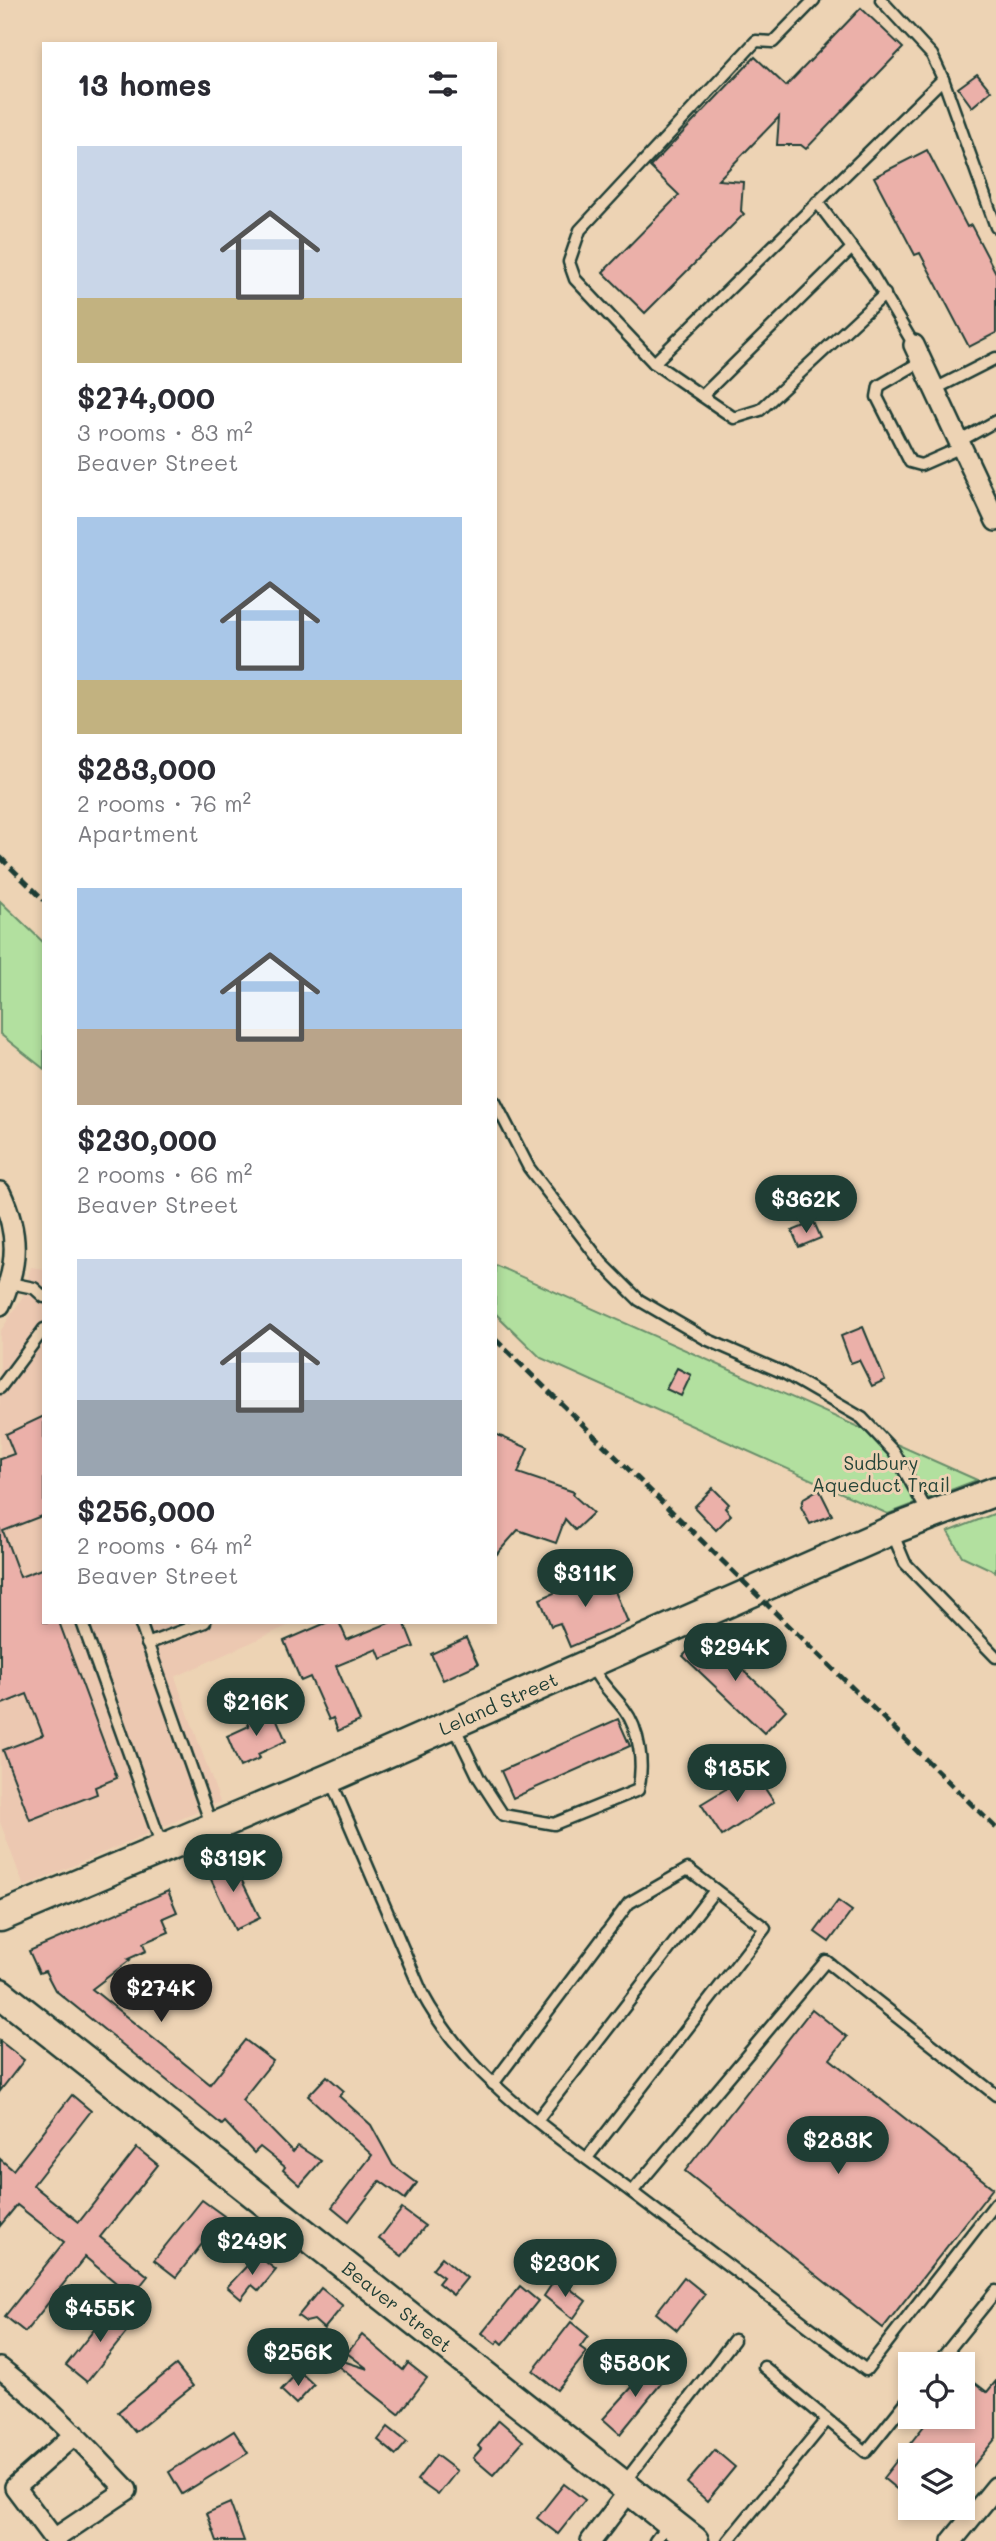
<!DOCTYPE html>
<html lang="en">
<head>
<meta charset="utf-8">
<style>
  :root { --surface:#fff; --page:#f2f2f3; --text:#2b2b33; --muted:#7c7c81; --accent:#1f3d34 }
  body { margin:0; font-family:Mali,sans-serif; background:var(--page); color:var(--text); height:100vh; display:flex; flex-direction:column; font-size:26px; white-space:nowrap }
  * { box-sizing:border-box; margin:0 }
  p { font-size:23px; color:var(--muted) }
  .icon { flex:none; width:38px; height:38px; fill:none; stroke:currentColor; stroke-width:2; stroke-linecap:round; stroke-linejoin:round }
  .map { position:relative; flex:1; overflow:hidden }
  .side { position:absolute; left:42px; top:42px; width:455px; height:1582px; display:flex; flex-direction:column; background:var(--surface); border-radius:0px; box-shadow:0 4px 10px #0003 }
  .side>* { flex:none }
  .controls { position:absolute; left:898px; top:2352px; display:grid; gap:14px }
  .controls a { display:grid; place-items:center; width:77px; height:77px; border-radius:0px; background:var(--surface); box-shadow:0 4px 10px #0003; font-size:35px }
  .price { position:absolute; translate:-50% -60px; padding:0 16px; border-radius:24px; background:var(--accent); color:#fff; font-size:23px; line-height:46px; filter:drop-shadow(0 2px 4px #0008) }
  .price::after { content:''; position:absolute; left:50%; top:42px; width:21px; height:16px; margin-left:-10px; background:inherit; clip-path:polygon(0 0,100% 0,50% 100%) }
  .price.current { background:#222; color:#fff }
  ul { padding:0; list-style:none }
  li { display:grid; align-content:center; gap:14px; height:371px; padding:0 35px }
  li span { display:grid; place-items:center; height:217px; border-radius:0px; color:#555 }
  li>.icon { margin-inline-start:auto }
  span .icon { width:126px; height:126px; fill:#fffc; stroke-width:1 }
  li b { font-size:30px }
  h2 { display:flex; justify-content:space-between; align-items:center; height:84px; padding:0 35px; font-size:30px }
  .map>svg:first-child { display:block }
</style>
</head>
<body>
<div class="map">
<svg width="996" height="2541" viewBox="0 0 996 2541">
  <rect width="100%" height="100%" fill="#edd3b4"/>
  <filter id="ink" filterUnits="userSpaceOnUse"><feTurbulence type="fractalNoise" baseFrequency=".0143" numOctaves="2"/><feDisplacementMap in="SourceGraphic" scale="14" xChannelSelector="R" yChannelSelector="G"/><feConvolveMatrix kernelMatrix="1 2 1 2 8 2 1 2 1" color-interpolation-filters="sRGB"/></filter>
  <g filter="url(#ink)">
    <path fill="#ecc8b1" d="M31 1267 44 1269V1622H296L175 1677 220 1802 24 1887 0 1822V1332L23 1296Z"/>
    <g fill="#b2e09f" stroke="#688e6a" stroke-width="2">
      <path d="M0 901 44 943V1069L0 1034Z"/>
      <path d="M495 1265 977 1480 888 1514 541 1358 495 1313Z"/>
      <path d="M996 1513V1572L962 1556 948 1532Z"/>
    </g>
    <g fill="#ebb0a9" stroke="#1f3d34" stroke-width="2">
      <path d="M861 8 903 48 806 149 801 145H777L779 117 749 148 718 180 743 182 741 211 744 214 645 313 603 272 679 195 650 167 755 57 786 86Z"/>
      <path d="M977 74 991 91 972 107 958 88Z"/>
      <path d="M927 150 967 227 971 225 996 273V333L969 347 920 253 915 255 874 177Z"/>
      <path d="M814 1222 821 1238 799 1247 792 1231Z"/>
      <path d="M863 1327 885 1380 872 1386 859 1360 851 1363 841 1336Z"/>
      <path d="M677 1368 691 1375 681 1396 666 1389Z"/>
      <path d="M44 1416V1515L3 1531 20 1577 44 1568V1622H59L117 1778 95 1787 97 1794 30 1820 3 1750 43 1735 27 1694 0 1705V1459L14 1454 6 1434Z"/>
      <path d="M495 1434 528 1448 518 1473 574 1492 573 1495 593 1513 575 1530 565 1519 556 1543 518 1530 495 1556Z"/>
      <path d="M713 1488 729 1504 725 1508 731 1515 716 1530 694 1507Z"/>
      <path d="M819 1489 832 1515 810 1524 801 1507 804 1498Z"/>
      <path d="M606 1570 628 1622 570 1647 560 1623 551 1626 540 1599Z"/>
      <path d="M328 1622H339L347 1640 391 1622H404L414 1647 381 1659 377 1649 336 1666 360 1721 338 1731 333 1718 329 1720 310 1677 301 1681 284 1641Z"/>
      <path d="M705 1634 786 1710 764 1733 683 1656Z"/>
      <path d="M466 1638 478 1664 443 1680 431 1654Z"/>
      <path d="M265 1710 268 1718 275 1715 286 1741 258 1754 260 1758 240 1767 227 1736 249 1726 246 1719Z"/>
      <path d="M618 1719 630 1746 513 1798 501 1771Z"/>
      <path d="M754 1772 774 1802 722 1836 701 1804Z"/>
      <path d="M231 1858 260 1918 235 1930 207 1871Z"/>
      <path d="M168 1891 177 1912 163 1918 169 1932 143 1943 146 1951 128 1959 130 1960 92 1989 210 2084 245 2040 273 2061 242 2100 293 2152 298 2146 321 2161 300 2185 283 2170 285 2167 260 2147 254 2153 225 2122 222 2125 55 1990 45 1971 39 1973 29 1951Z"/>
      <path d="M838 1901 852 1911 829 1942 815 1932Z"/>
      <path d="M812 2009 847 2037 830 2059 993 2188 883 2328 685 2171Z"/>
      <path d="M0 2041 24 2060 0 2091Z"/>
      <path d="M327 2076 344 2091 339 2096 371 2125 393 2165 417 2183 405 2199 380 2181 349 2221 332 2207 372 2155 308 2096Z"/>
      <path d="M72 2095 91 2111 33 2185 79 2222 137 2148 158 2165 100 2237 148 2276 132 2296 85 2257 25 2332 5 2316 64 2242 17 2205 0 2226V2159L13 2170Z"/>
      <path d="M202 2200 224 2216 176 2277 154 2260Z"/>
      <path d="M402 2209 425 2226 402 2256 379 2239Z"/>
      <path d="M257 2255 276 2270 259 2291 252 2285 241 2299 227 2287Z"/>
      <path d="M442 2257 467 2278 453 2295 438 2283 443 2277 432 2269Z"/>
      <path d="M684 2277 705 2294 677 2330 656 2313Z"/>
      <path d="M556 2278 586 2301 573 2319 544 2296Z"/>
      <path d="M520 2286 538 2301 503 2344 499 2340 496 2344 482 2333Z"/>
      <path d="M321 2288 343 2306 324 2329 314 2320 306 2322 298 2316Z"/>
      <path d="M113 2306 134 2323 87 2382 66 2365Z"/>
      <path d="M571 2322 588 2336 580 2347 587 2352 557 2390 533 2371Z"/>
      <path d="M362 2335 403 2370 408 2363 427 2378 399 2414 324 2355 368 2369 347 2353Z"/>
      <path d="M654 2363 668 2375 620 2434 603 2419Z"/>
      <path d="M176 2365 193 2386 135 2432 118 2412Z"/>
      <path d="M299 2371 314 2385 296 2404 281 2390Z"/>
      <path d="M962 2373 987 2392 996 2381V2438L962 2480V2455H910V2500L883 2478 931 2417H962Z"/>
      <path d="M499 2420 523 2441 493 2475 473 2458 481 2449 478 2446Z"/>
      <path d="M388 2427 407 2442 396 2455 378 2440Z"/>
      <path d="M234 2431 248 2453 182 2494 169 2472Z"/>
      <path d="M715 2450 735 2467 707 2501 687 2483Z"/>
      <path d="M436 2455 457 2471 438 2495 417 2480Z"/>
      <path d="M564 2484 585 2500 558 2534 537 2518Z"/>
      <path d="M230 2503 244 2541H217L207 2513Z"/>
    </g>
    <g fill="none" stroke-linecap="round" stroke-linejoin="round">
      <g stroke="#1f3d34" stroke-width="15">
        <g id="lane">
          <path d="M814 0 773 42 756 41 580 230 569 262 575 279 654 363 734 418 760 410 885 294"/>
          <path d="M881 0 932 55 943 79 996 227"/>
          <path d="M817 202 872 274 914 345"/>
          <path d="M922 361 879 386 877 397 910 462 921 465 962 447"/>
          <path d="M654 363 943 79"/>
          <path d="M935 389 996 358"/>
          <path d="M702 396 852 248"/>
          <path d="M960 441 996 421"/>
          <path d="M495 1102 529 1168 602 1263 639 1300 706 1339 784 1373 862 1418 894 1452 928 1513"/>
          <path d="M10 1283 34 1288 44 1297"/>
          <path d="M0 1388 44 1329"/>
          <path d="M892 1532 905 1563 996 1657"/>
          <path d="M82 1622 162 1846"/>
          <path d="M140 1622 211 1824"/>
          <path d="M147 1644 205 1622"/>
          <path d="M453 1724 479 1778 503 1815 554 1824 638 1790C644 1765 640 1730 624 1709 612 1693 599 1683 591 1664"/>
          <path d="M331 1781 422 1993C470 2083 562 2139 641 2199 716 2256 791 2313 866 2370L996 2203"/>
          <path d="M493 2084 629 1903 688 1869 765 1928 587 2158"/>
          <path d="M538 2119 715 1890"/>
          <path d="M632 2192 826 1961 996 2095"/>
          <path d="M937 2364 996 2291"/>
          <path d="M764 2367 866 2452 910 2397"/>
          <path d="M623 2484 734 2340"/>
          <path d="M655 2541 667 2525"/>
          <path d="M728 2541 827 2420"/>
        </g>
      </g>
      <g stroke="#1f3d34" stroke-width="24">
        <g id="street">
          <path d="M914 345 996 521"/>
          <path d="M0 1192C19 1232 19 1265 0 1305"/>
          <path d="M0 2368C49 2406 85 2445 127 2490L54 2539 15 2487 75 2434"/>
          <path d="M591 2541 630 2490"/>
          <path d="M952 2541 996 2487"/>
        </g>
      </g>
      <g stroke="#1f3d34" stroke-width="33">
        <g id="secondary">
          <path id="s1" d="M0 1917 330 1778 897 1528 996 1491"/>
          <path id="s2" d="M0 1993 694 2541"/>
        </g>
      </g>
      <use href="#lane" stroke="#edd3b4" stroke-width="10"/>
      <use href="#street" stroke="#edd3b4" stroke-width="19"/>
      <use href="#secondary" stroke="#edd3b4" stroke-width="28"/>
      <g stroke="#1f3d34" stroke-width="5" stroke-dasharray="10 5" stroke-linecap="butt">
        <path d="M0 857 44 900"/>
        <path d="M495 1339 996 1828"/>
      </g>
    </g>
  </g>
  <g text-anchor="middle" stroke-width="6" stroke-linejoin="round" paint-order="stroke">
    <g font-size="19" fill="#264539" stroke="#edd3b4">
      <text x="881" y="1470">Sudbury<tspan x="881" dy="22">Aqueduct Trail</tspan></text>
    </g>
    <g font-size="19" fill="#1f3d34" stroke="#edd3b4">
      <text dy="7" stroke="none"><textPath href="#s1" startOffset="542">Leland Street</textPath></text>
      <text dy="7" stroke="none"><textPath href="#s2" startOffset="506">Beaver Street</textPath></text>
    </g>
  </g>
</svg>
<div class="controls">
<a><svg class="icon" aria-label="locate" viewBox="0 0 24 24"><circle cx="12" cy="12" r="6"/><path d="M12 2v4M12 18v4M2 12h4M18 12h4"/></svg></a>
<a><svg class="icon" aria-label="layers" viewBox="0 0 24 24"><path d="M12 4l9 5-9 5-9-5zM3 14l9 5 9-5"/></svg></a>
</div>
<b class="price" style="left:806px;top:1235px">$362K</b>
<b class="price" style="left:585px;top:1609px">$311K</b>
<b class="price" style="left:735px;top:1683px">$294K</b>
<b class="price" style="left:256px;top:1738px">$216K</b>
<b class="price" style="left:737px;top:1804px">$185K</b>
<b class="price" style="left:233px;top:1894px">$319K</b>
<b class="price current" style="left:161px;top:2024px">$274K</b>
<b class="price" style="left:838px;top:2176px">$283K</b>
<b class="price" style="left:252px;top:2277px">$249K</b>
<b class="price" style="left:565px;top:2299px">$230K</b>
<b class="price" style="left:100px;top:2344px">$455K</b>
<b class="price" style="left:298px;top:2388px">$256K</b>
<b class="price" style="left:635px;top:2399px">$580K</b>
<section class="side">
<h2>13 homes<svg class="icon" aria-label="filters" viewBox="0 0 24 24"><path d="M4 7h16M4 17h16"/><circle cx="9" cy="7" r="2"/><circle cx="15" cy="17" r="2"/></svg></h2>
<ul>
<li><span style="background:linear-gradient(#c9d6e8 70%,#c2b280 0)"><svg class="icon" aria-label="home" viewBox="0 0 24 24"><path d="M3 11l9-7 9 7M6 9v11h12V9"/></svg></span><div><b>$274,000</b><p>3 rooms · 83 m²</p><p>Beaver Street</p></div></li>
<li><span style="background:linear-gradient(#a9c7e8 75%,#c2b280 0)"><svg class="icon" aria-label="home" viewBox="0 0 24 24"><path d="M3 11l9-7 9 7M6 9v11h12V9"/></svg></span><div><b>$283,000</b><p>2 rooms · 76 m²</p><p>Apartment</p></div></li>
<li><span style="background:linear-gradient(#a9c7e8 65%,#b9a48a 0)"><svg class="icon" aria-label="home" viewBox="0 0 24 24"><path d="M3 11l9-7 9 7M6 9v11h12V9"/></svg></span><div><b>$230,000</b><p>2 rooms · 66 m²</p><p>Beaver Street</p></div></li>
<li><span style="background:linear-gradient(#c9d6e8 65%,#9aa5b1 0)"><svg class="icon" aria-label="home" viewBox="0 0 24 24"><path d="M3 11l9-7 9 7M6 9v11h12V9"/></svg></span><div><b>$256,000</b><p>2 rooms · 64 m²</p><p>Beaver Street</p></div></li>
</ul>
</section>
</div>
</body>
</html>
